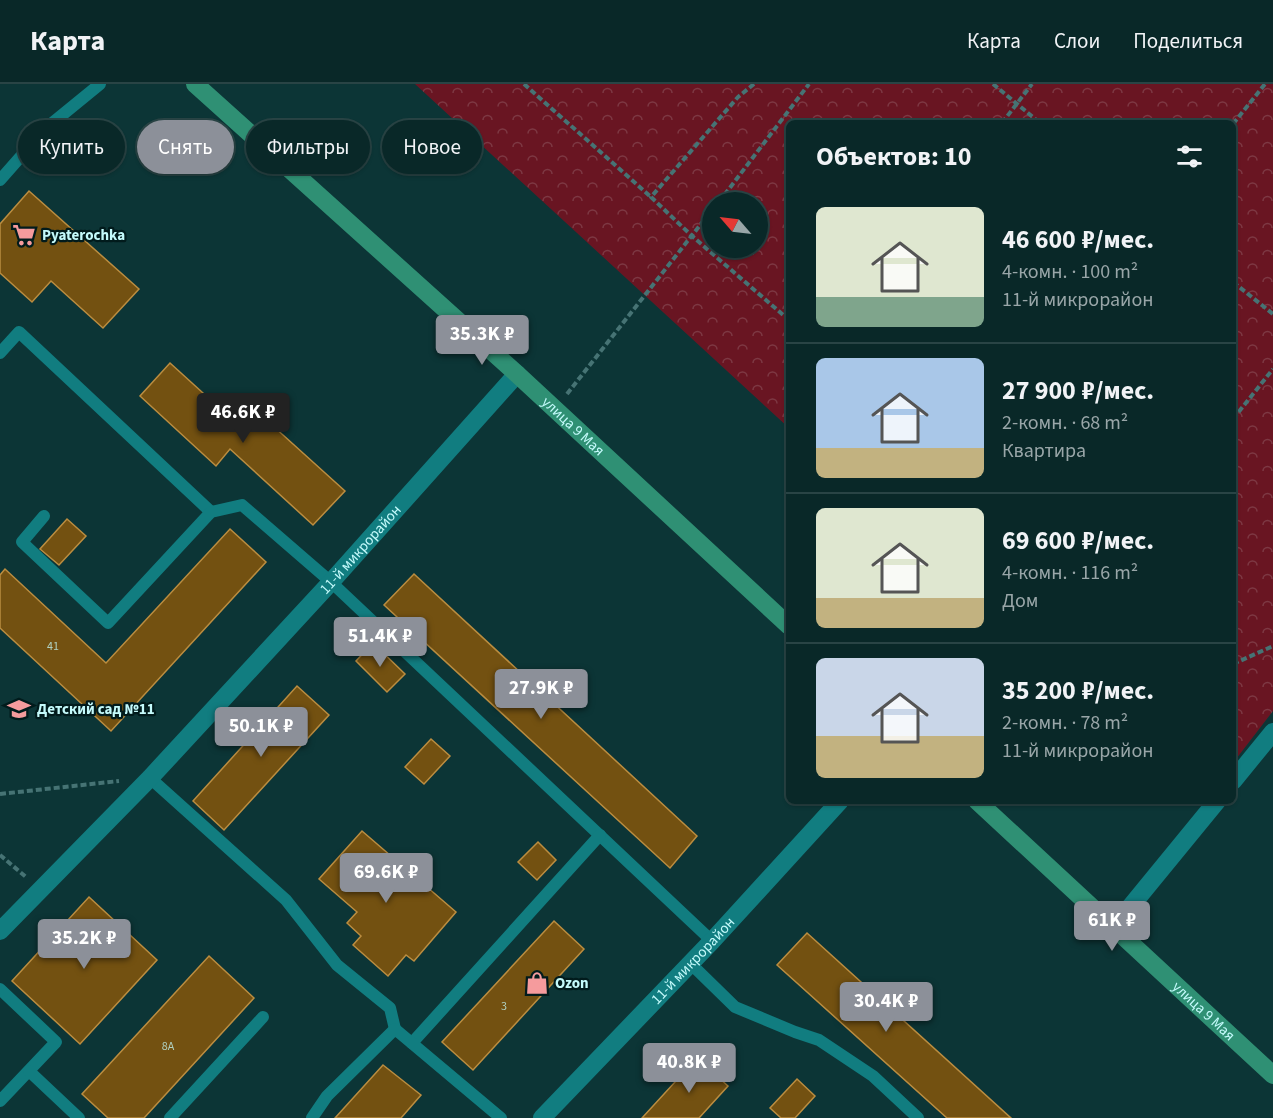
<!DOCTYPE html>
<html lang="ru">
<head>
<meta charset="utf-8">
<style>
  :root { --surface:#092828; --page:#123030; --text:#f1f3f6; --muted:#99a6a8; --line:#294445; --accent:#8c9099 }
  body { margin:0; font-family:"Source Sans 3",sans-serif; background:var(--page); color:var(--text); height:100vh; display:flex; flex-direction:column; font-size:22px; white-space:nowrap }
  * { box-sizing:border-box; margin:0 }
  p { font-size:20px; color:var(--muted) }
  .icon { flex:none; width:33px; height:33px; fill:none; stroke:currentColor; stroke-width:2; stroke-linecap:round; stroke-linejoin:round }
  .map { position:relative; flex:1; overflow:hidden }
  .details { position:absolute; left:786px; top:36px; width:450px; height:684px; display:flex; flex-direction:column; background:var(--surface); border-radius:9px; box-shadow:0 2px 4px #0004,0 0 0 2px var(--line) }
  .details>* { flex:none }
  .top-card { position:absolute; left:18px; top:36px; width:570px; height:54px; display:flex; gap:12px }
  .needle { width:39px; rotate:298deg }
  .fabs { position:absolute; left:702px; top:108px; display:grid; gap:12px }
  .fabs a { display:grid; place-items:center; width:66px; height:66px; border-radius:50%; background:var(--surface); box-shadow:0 2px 4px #0004,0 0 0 2px var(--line); font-size:30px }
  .price { position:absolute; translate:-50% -51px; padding:0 14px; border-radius:6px; background:var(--accent); color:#fff; font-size:20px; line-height:39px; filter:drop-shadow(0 2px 3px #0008) }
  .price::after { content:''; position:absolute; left:50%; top:36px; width:18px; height:14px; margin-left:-9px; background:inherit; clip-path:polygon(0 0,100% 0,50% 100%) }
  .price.current { background:#222; color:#fff }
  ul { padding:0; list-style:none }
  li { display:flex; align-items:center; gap:18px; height:150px; padding:0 30px }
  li+li { border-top:2px solid var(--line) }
  li span { display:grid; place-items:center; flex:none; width:168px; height:120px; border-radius:9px; color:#555 }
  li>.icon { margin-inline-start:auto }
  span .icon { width:72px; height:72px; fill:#fffc; stroke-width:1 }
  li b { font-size:26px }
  h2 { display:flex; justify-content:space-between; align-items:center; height:72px; padding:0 30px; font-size:26px }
  .tag { padding:0 21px; border-radius:27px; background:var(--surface); box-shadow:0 2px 4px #0004,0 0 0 2px var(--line); font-size:21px; line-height:54px }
  .tag.current { background:var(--accent); color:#fff }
  header { display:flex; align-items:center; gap:36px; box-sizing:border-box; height:84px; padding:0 30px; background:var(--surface); border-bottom:2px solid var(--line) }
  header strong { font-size:28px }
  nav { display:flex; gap:33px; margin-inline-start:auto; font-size:21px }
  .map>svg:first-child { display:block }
</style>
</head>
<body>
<header>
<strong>Карта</strong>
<nav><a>Карта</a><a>Слои</a><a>Поделиться</a></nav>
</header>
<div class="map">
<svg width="1273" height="1034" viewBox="0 0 1273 1034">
  <defs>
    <pattern id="park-crowns" width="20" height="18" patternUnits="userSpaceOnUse" patternTransform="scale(1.5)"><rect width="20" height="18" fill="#691522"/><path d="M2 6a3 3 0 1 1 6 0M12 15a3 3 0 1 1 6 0" fill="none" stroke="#7d3843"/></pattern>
  </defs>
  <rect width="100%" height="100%" fill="#0c3536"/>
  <path fill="url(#park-crowns)" fill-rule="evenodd" d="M415 0H1273V627L1233 679V39H789V344ZM712 118H758V164H712Z"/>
  <g fill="#735111" stroke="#bb8d40" stroke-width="1.5">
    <path d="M29 107 139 205 103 244 51 197 32 218 0 189V140Z"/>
    <path d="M170 279 247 349 262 332 345 407 313 441 230 365 216 382 140 312Z"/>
    <path d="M67 435 86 452 59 481 40 465Z"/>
    <path d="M230 445 266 478 111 647 0 544V491L5 485 106 579Z"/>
    <path d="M414 490 697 752 670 784 384 521Z"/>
    <path d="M373 559 405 590 387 608 356 577Z"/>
    <path d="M297 602 329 631 224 746 193 717Z"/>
    <path d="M431 655 450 672 424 700 405 683Z"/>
    <path d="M362 747 456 828 414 877 406 871 388 892 353 861 361 852 347 839 357 828 319 795Z"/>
    <path d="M538 758 556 776 537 796 518 778Z"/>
    <path d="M89 813 157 876 80 960 12 897Z"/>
    <path d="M554 837 584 865 473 986 442 958Z"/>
    <path d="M807 849 1011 1034H947L777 881Z"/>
    <path d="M209 872 254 914 144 1034H108L82 1010Z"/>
    <path d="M697 974 728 1002 699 1034H642Z"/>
    <path d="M383 981 421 1011 401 1034H335Z"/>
    <path d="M797 995 815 1012 795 1034H781L770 1024Z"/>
  </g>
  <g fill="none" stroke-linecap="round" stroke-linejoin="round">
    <g stroke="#467374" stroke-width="4" stroke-dasharray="6 3" stroke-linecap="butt">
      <path d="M524 0 651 113"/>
      <path d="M754 0 738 13 651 113 692 152 789 236"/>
      <path d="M993 0 1040 39"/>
      <path d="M1002 39 1032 0"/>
      <path d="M1233 40 1265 0"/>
      <path d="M719 118 809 0"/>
      <path d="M1233 198 1273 230"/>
      <path d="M567 310 712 126"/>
      <path d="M1233 335 1273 285"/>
      <path d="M1233 580 1273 562"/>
      <path d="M0 710 119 697"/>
      <path d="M0 771 26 793"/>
    </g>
    <g stroke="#117d80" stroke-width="12">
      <path d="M0 96 45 45 100 0"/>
      <path d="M0 269 19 248 211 428"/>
      <path d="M44 432 22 458 108 539 211 428 242 421 331 498 712 857"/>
      <path d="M150 694 286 816 337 881 390 924 395 945"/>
      <path d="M691 880 735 923 795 948 819 956 873 992 918 1034"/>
      <path d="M0 905 56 958 0 1017"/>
      <path d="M412 959 600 751"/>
      <path d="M29 987 79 1034"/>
      <path d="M170 1034 263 933"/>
      <path d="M312 1034 327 1012 395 945 501 1034"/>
    </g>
    <g stroke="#117d80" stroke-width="18">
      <path d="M1233 697 1273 648"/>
      <path d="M1113 844 1217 717"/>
      <path id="s1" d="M0 847 150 694 331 498 517 290"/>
      <path id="s2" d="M542 1034 712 857 840 717"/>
    </g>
    <g stroke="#2f9074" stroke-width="18">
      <path id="s3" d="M195 0 517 290 789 542"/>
      <path id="s4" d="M977 717 1273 991"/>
    </g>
  </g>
  <defs>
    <g id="supermarket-bare" transform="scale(1.8)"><path d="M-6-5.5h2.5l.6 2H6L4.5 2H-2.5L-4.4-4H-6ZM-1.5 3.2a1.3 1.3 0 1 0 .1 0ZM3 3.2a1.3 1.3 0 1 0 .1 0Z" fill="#f59b9d" stroke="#011b1c" stroke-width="2.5" paint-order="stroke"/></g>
    <g id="school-bare" transform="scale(1.8)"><path d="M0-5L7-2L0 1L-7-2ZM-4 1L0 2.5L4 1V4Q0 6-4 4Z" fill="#f59b9d" stroke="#011b1c" stroke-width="2.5" paint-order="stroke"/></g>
    <g id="shop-bare" transform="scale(1.8)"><path d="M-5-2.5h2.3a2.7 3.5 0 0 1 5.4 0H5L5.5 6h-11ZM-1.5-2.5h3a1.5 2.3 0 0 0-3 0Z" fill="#f59b9d" stroke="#011b1c" stroke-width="2.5" paint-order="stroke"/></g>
  </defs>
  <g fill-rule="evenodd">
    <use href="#supermarket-bare" x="24" y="151"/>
    <use href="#school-bare" x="19" y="625"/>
    <use href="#shop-bare" x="537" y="899"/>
  </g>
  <g text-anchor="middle" stroke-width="4.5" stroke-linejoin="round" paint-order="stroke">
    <g font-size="12" fill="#b0d0c0">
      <text x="53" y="566">41</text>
      <text x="504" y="926">3</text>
      <text x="168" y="966">8А</text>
    </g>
    <g font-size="15" font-weight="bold" fill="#c4fafb" stroke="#011b1c" text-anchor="start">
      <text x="42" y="156">Pyaterochka</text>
      <text x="37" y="630">Детский сад №11</text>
      <text x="555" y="904">Ozon</text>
    </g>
    <g font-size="15" fill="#c4fafb" stroke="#011b1c">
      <text dy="5" stroke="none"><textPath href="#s3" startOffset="510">улица 9 Мая</textPath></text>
      <text dy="5" stroke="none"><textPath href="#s1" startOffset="525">11-й микрорайон</textPath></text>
      <text dy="5" stroke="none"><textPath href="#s2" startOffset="218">11-й микрорайон</textPath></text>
      <text dy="5" stroke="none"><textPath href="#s4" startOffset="309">улица 9 Мая</textPath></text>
    </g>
  </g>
</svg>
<div class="fabs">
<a><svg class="needle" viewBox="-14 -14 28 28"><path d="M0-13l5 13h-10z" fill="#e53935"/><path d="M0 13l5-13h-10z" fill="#99a6a8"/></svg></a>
</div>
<b class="price" style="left:482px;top:282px">35.3K ₽</b>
<b class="price current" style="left:243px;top:360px">46.6K ₽</b>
<b class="price" style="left:380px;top:584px">51.4K ₽</b>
<b class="price" style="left:541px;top:636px">27.9K ₽</b>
<b class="price" style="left:261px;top:674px">50.1K ₽</b>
<b class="price" style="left:386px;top:820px">69.6K ₽</b>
<b class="price" style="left:1112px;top:868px">61K ₽</b>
<b class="price" style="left:84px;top:886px">35.2K ₽</b>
<b class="price" style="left:886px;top:949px">30.4K ₽</b>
<b class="price" style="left:689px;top:1010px">40.8K ₽</b>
<div class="top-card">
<a class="tag">Купить</a>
<a class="tag current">Снять</a>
<a class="tag">Фильтры</a>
<a class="tag">Новое</a>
</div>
<section class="details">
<h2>Объектов: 10<svg class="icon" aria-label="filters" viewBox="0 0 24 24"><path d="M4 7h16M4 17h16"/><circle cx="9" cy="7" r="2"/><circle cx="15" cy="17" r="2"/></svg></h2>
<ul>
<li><span style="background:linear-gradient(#dfe7d0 75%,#7fa58c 0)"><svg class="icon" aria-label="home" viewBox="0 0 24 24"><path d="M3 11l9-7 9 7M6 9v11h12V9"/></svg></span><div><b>46 600 ₽/мес.</b><p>4-комн. · 100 m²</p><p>11-й микрорайон</p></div></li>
<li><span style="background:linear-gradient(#a9c7e8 75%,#c2b280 0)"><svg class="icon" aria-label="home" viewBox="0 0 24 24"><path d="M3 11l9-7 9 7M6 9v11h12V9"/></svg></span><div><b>27 900 ₽/мес.</b><p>2-комн. · 68 m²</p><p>Квартира</p></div></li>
<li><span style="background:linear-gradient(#dfe7d0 75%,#c2b280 0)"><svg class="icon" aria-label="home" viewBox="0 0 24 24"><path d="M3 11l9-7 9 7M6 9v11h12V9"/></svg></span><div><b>69 600 ₽/мес.</b><p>4-комн. · 116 m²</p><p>Дом</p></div></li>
<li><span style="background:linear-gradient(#c9d6e8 65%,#c2b280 0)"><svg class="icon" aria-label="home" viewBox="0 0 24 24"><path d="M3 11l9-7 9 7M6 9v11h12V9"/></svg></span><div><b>35 200 ₽/мес.</b><p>2-комн. · 78 m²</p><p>11-й микрорайон</p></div></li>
</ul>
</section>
</div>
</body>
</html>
